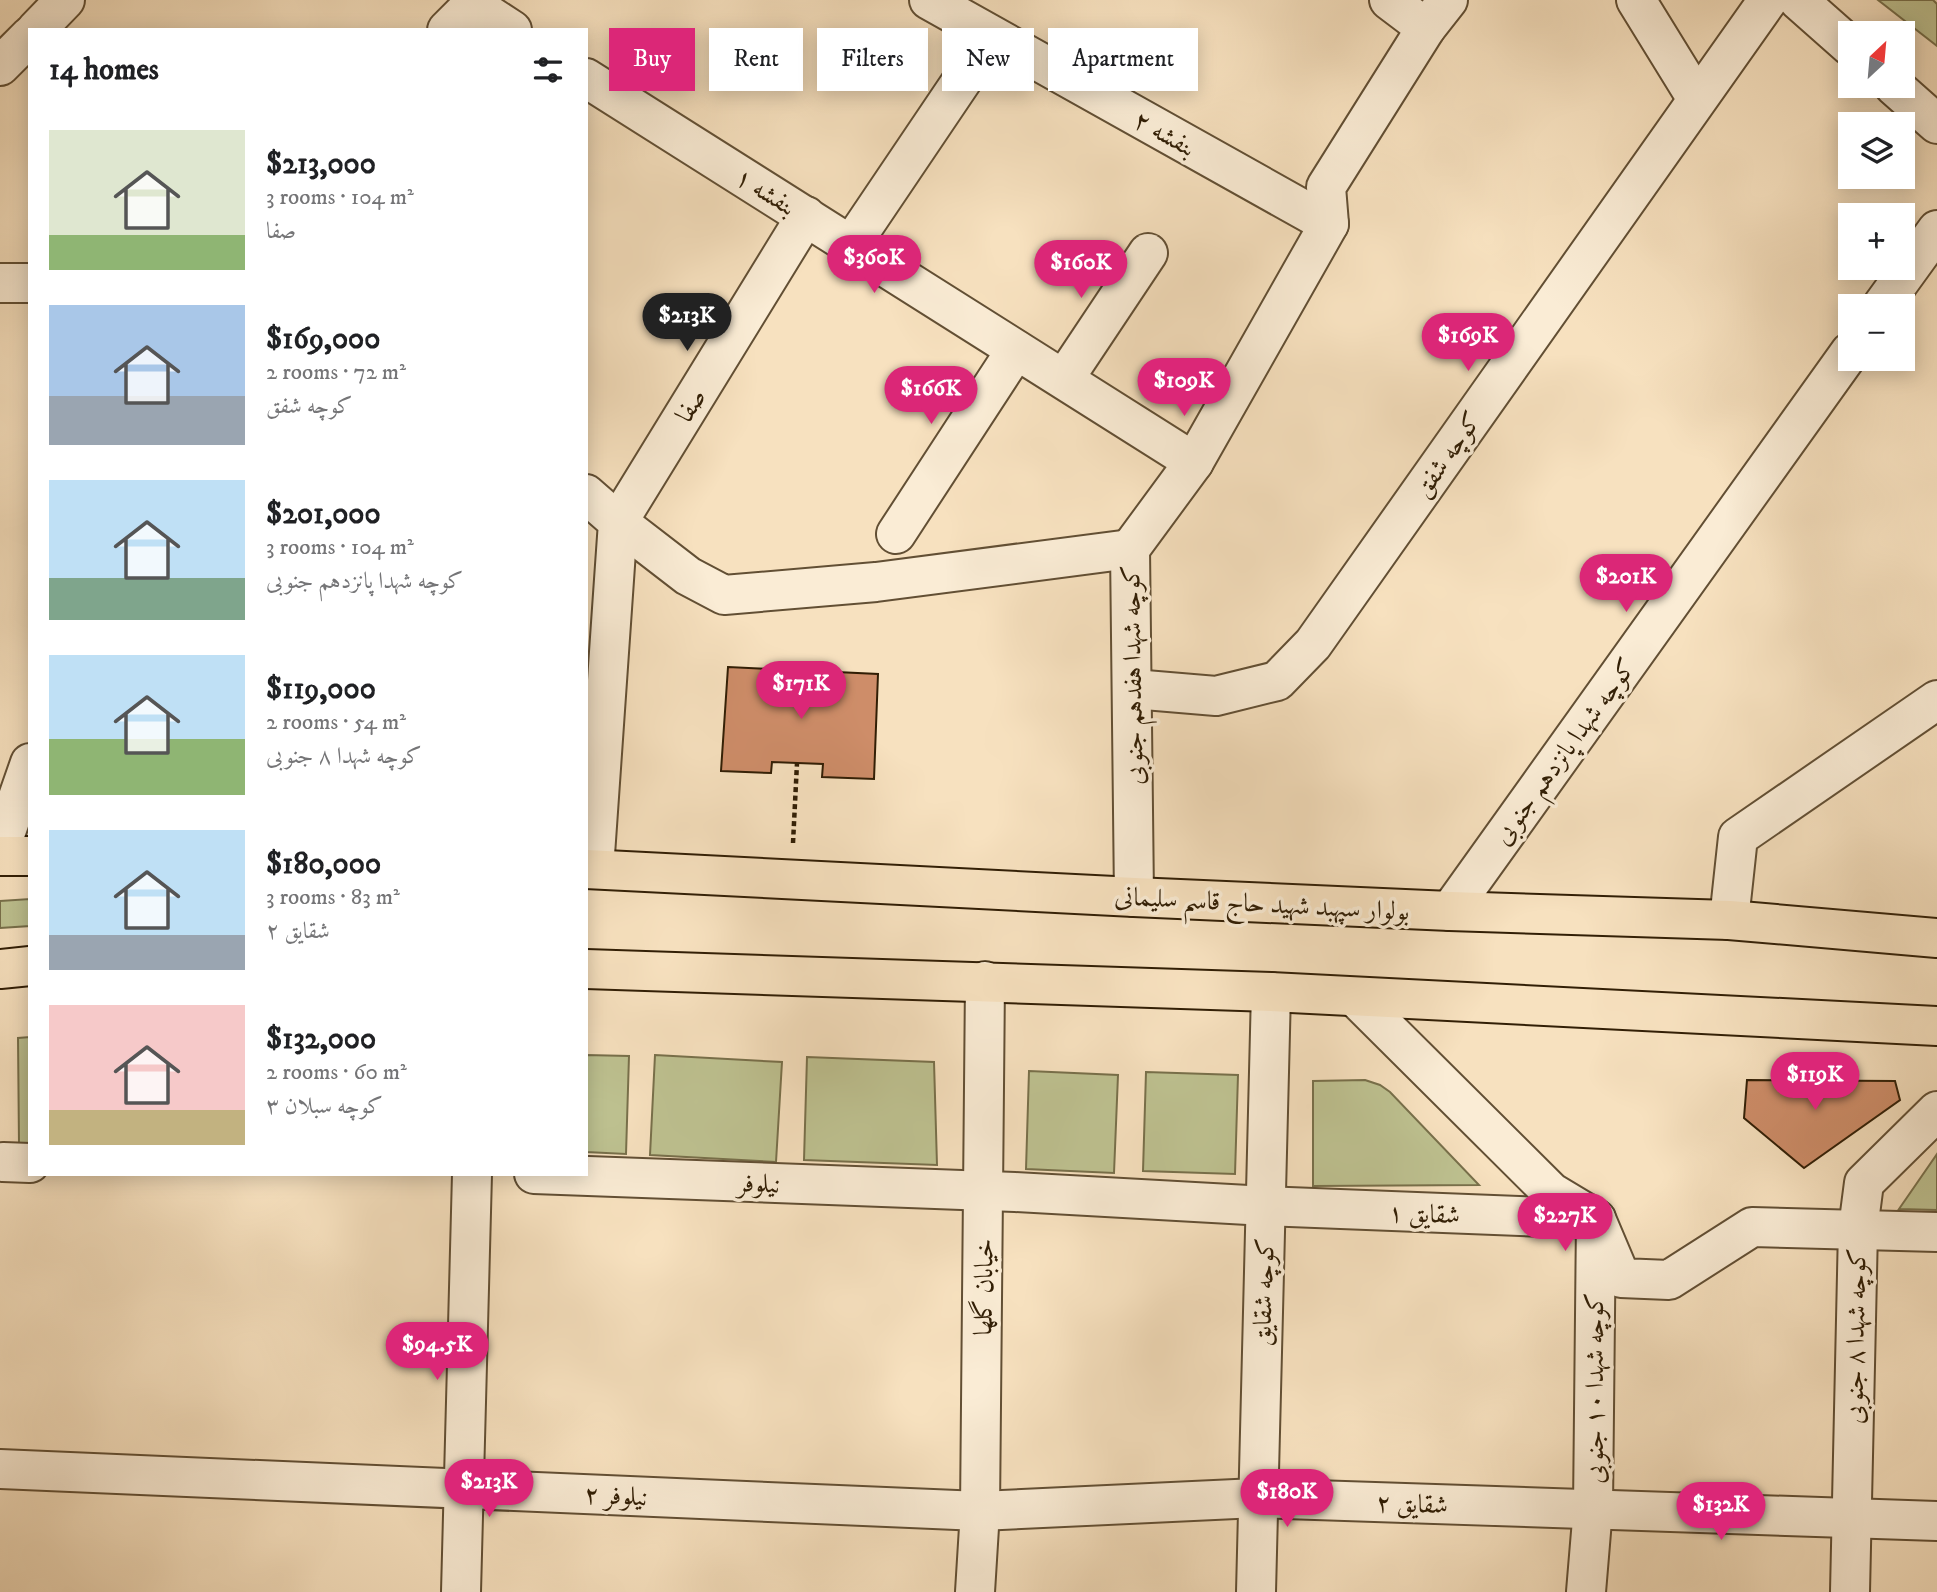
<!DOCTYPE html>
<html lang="en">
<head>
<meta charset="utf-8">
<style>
  :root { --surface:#fff; --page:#f2f2f2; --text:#202124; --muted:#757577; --accent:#db2777 }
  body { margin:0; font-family:"IM FELL DW Pica",Amiri,serif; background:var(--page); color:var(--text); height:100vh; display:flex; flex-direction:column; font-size:26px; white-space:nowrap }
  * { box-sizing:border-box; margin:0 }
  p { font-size:23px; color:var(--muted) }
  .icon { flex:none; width:38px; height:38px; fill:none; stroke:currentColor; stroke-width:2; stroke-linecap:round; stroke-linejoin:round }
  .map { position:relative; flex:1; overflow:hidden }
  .drawer { position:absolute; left:28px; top:28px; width:560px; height:1148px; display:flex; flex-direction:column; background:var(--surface); border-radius:0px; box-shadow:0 4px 18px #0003 }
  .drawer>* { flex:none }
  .guide { position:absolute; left:609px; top:28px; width:665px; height:63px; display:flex; gap:14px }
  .needle { width:46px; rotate:26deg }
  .controls { position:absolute; left:1838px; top:21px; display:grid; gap:14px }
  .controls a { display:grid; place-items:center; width:77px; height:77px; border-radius:0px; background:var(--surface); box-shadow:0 4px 18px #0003; font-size:35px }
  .price { position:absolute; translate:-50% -60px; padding:0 16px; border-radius:24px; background:var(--accent); color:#fff; font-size:23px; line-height:46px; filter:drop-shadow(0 2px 4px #0008) }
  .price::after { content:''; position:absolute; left:50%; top:42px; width:21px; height:16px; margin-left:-10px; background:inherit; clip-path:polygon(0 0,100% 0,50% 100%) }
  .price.active { background:#222; color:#fff }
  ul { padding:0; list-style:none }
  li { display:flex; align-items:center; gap:21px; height:175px; padding:0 21px }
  li span { display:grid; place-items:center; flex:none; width:196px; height:140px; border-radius:0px; color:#555 }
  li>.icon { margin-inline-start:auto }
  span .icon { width:84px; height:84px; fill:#fffc; stroke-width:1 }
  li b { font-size:30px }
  h2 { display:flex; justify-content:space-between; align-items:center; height:84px; padding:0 21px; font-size:30px }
  .tag { padding:0 24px; border-radius:0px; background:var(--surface); box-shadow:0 4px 18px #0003; font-size:24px; line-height:63px }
  .tag.active { background:var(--accent); color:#fff }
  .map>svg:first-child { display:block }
</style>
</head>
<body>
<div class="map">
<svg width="1937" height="1592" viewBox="0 0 1937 1592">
  <rect width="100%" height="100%" fill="#f7e1bf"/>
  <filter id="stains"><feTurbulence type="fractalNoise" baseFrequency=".00286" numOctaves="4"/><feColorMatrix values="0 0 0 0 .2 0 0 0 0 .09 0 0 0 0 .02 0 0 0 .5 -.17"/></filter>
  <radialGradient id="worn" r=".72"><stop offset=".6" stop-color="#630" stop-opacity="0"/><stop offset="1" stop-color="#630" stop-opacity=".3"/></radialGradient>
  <g fill="#bec291" stroke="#78704b" stroke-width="2">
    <path d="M1878 0H1933L1937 4V46Z"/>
    <path d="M30 899V926L0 928V901Z"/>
    <path d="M30 1037V1144H19L18 1038Z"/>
    <path d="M586 1055 629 1056 626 1154 586 1152Z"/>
    <path d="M655 1055 782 1062 776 1162 650 1155Z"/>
    <path d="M807 1057 934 1062 937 1165 804 1160Z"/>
    <path d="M1029 1071 1118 1075 1114 1173 1026 1169Z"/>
    <path d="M1146 1072 1238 1075 1235 1174 1143 1171Z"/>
    <path d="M1365 1080 1380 1085 1390 1092 1479 1185 1313 1186V1081Z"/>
    <path d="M1937 1154V1210L1899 1209Z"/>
  </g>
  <g fill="#ce8d69" stroke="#311e05" stroke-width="2">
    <path d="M728 667 878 674 874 779 822 777 823 764 772 762 771 773 721 771Z"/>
    <path d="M1747 1080 1895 1081 1900 1100 1804 1168 1744 1118Z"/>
  </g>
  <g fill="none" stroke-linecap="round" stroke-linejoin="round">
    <g stroke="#624f34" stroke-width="42">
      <g id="minor">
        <path d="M929 0 1329 224"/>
        <path d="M1389 0 1426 28"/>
        <path d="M1636 0 1697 99"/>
        <path d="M1798 0 1850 46"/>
        <path d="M472 4 512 30"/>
        <path d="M36 30 65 0"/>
        <path d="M447 30 477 0"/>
        <path d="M0 66 30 36"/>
        <path d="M586 78 1194 462"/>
        <path d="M1894 86 1937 124"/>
        <path d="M806 216 618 522 688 576 724 595 876 582 1130 549"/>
        <path d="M851 245 992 36"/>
        <path d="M0 283H30"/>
        <path d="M1882 306 1937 230"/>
        <path d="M1064 379 1148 253"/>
        <path d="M586 494 618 522 594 869"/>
        <path d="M896 534 1016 350"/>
        <path d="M1133 689 1216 696 1277 681 1313 644 1768 0"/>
        <path d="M0 849 30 763"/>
        <path d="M1134 897 1130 549 1194 462 1329 224 1326 187 1426 28 1448 0"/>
        <path d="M1450 911 1850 352"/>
        <path d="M1729 920 1738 837 1937 700"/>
        <path d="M1355 997 1551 1192 1596 1219 1593 1508 1586 1592"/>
        <path d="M3 1162 30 1163"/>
        <path d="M534 1174 1015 1192 1266 1206 1596 1219 1621 1278 1669 1280 1752 1227 1937 1232"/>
        <path d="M0 1469 980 1511 1257 1498 1937 1521"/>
        <path d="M461 1592 472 1174"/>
        <path d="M975 1592 980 1511 985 981"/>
        <path d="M1256 1592 1271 992"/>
        <path d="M1850 1592 1858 1229 1864 1183 1937 1111"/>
      </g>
    </g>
    <g stroke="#311e05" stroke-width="42">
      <g id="major">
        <path d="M0 856H30"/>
        <path d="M586 869 1134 897 1450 911 1729 920 1937 938"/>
        <path d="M0 969 30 966"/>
        <path d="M586 969 1271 992 1937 1026"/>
      </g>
    </g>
    <path stroke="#311e05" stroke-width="4.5" stroke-dasharray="5 3.5" stroke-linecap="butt" d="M793 843 797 763"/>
    <use href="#minor" stroke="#faecd5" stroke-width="38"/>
    <use href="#major" stroke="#f7e1bf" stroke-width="38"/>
  </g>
  <g text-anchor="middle" stroke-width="7" stroke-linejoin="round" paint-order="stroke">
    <g font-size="26" fill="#311e05" stroke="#faecd5">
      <text transform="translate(1165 133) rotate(29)" y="9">بنفشه ۲</text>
      <text transform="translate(766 191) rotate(32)" y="9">بنفشه ۱</text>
      <text transform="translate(690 405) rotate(-59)" y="9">صفا</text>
      <text transform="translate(1447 454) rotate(-55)" y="9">کوچه شفق</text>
      <text transform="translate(1132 675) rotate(-91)" y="9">کوچه شهدا هفدهم جنوبی</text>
      <text transform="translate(1564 751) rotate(-54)" y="9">کوچه شهدا پانزدهم جنوبی</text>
      <text transform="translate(1262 903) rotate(3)" y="9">بولوار سپهبد شهید حاج قاسم سلیمانی</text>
      <text transform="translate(759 1183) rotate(2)" y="9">نیلوفر</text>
      <text transform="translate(1424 1213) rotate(2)" y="9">شقایق ۱</text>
      <text transform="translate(983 1287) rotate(-89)" y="9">خیابان گلها</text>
      <text transform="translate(1263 1292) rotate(-88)" y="9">کوچه شقایق</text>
      <text transform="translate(1855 1336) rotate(-89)" y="9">کوچه شهدا ۸ جنوبی</text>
      <text transform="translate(1594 1388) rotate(-90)" y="9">کوچه شهدا ۱۰ جنوبی</text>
      <text transform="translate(616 1495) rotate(3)" y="9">نیلوفر ۲</text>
      <text transform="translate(1412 1503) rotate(2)" y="9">شقایق ۲</text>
    </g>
  </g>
  <rect width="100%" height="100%" filter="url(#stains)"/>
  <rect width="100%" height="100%" fill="url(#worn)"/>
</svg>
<div class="controls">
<a><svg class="needle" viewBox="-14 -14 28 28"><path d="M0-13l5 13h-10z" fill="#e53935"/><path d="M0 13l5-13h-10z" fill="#757577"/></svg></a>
<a><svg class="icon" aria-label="layers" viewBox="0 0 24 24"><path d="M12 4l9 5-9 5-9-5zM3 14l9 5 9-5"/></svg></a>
<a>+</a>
<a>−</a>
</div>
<b class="price" style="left:874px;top:295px">$360K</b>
<b class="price" style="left:1081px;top:300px">$160K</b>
<b class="price active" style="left:687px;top:353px">$213K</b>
<b class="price" style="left:1468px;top:373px">$169K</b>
<b class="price" style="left:1184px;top:418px">$109K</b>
<b class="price" style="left:931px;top:426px">$166K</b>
<b class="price" style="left:1626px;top:614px">$201K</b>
<b class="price" style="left:801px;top:721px">$171K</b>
<b class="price" style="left:1815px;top:1112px">$119K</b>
<b class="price" style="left:1565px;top:1253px">$227K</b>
<b class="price" style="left:437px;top:1382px">$94.5K</b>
<b class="price" style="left:489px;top:1519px">$213K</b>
<b class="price" style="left:1287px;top:1529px">$180K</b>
<b class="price" style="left:1721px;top:1542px">$132K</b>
<div class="guide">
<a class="tag active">Buy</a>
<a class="tag">Rent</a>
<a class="tag">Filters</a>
<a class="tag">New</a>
<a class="tag">Apartment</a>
</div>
<section class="drawer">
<h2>14 homes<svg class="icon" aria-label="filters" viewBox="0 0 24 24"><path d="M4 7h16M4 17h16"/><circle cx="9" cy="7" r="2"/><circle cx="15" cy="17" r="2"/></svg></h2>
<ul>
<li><span style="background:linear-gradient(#dfe7d0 75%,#8fb573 0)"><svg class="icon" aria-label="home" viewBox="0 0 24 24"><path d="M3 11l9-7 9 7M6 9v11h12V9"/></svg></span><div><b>$213,000</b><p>3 rooms · 104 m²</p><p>صفا</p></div></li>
<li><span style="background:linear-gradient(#a9c7e8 65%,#9aa5b1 0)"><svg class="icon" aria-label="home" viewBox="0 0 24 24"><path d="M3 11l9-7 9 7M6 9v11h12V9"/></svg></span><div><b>$169,000</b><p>2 rooms · 72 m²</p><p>کوچه شفق</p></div></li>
<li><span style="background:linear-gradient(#bfe0f5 70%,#7fa58c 0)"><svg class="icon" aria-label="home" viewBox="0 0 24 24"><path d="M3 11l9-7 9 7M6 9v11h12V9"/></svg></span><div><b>$201,000</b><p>3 rooms · 104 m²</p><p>کوچه شهدا پانزدهم جنوبی</p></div></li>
<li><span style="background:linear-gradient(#bfe0f5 60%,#8fb573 0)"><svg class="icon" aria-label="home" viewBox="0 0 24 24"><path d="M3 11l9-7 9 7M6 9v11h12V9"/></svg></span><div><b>$119,000</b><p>2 rooms · 54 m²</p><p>کوچه شهدا ۸ جنوبی</p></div></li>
<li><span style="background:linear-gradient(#bfe0f5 75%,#9aa5b1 0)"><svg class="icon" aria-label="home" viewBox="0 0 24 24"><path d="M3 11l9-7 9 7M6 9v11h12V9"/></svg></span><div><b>$180,000</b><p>3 rooms · 83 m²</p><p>شقایق ۲</p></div></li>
<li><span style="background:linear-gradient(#f6c9c9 75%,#c2b280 0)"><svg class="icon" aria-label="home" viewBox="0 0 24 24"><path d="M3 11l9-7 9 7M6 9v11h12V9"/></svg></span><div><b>$132,000</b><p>2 rooms · 60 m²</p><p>کوچه سبلان ۳</p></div></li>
</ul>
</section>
</div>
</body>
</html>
